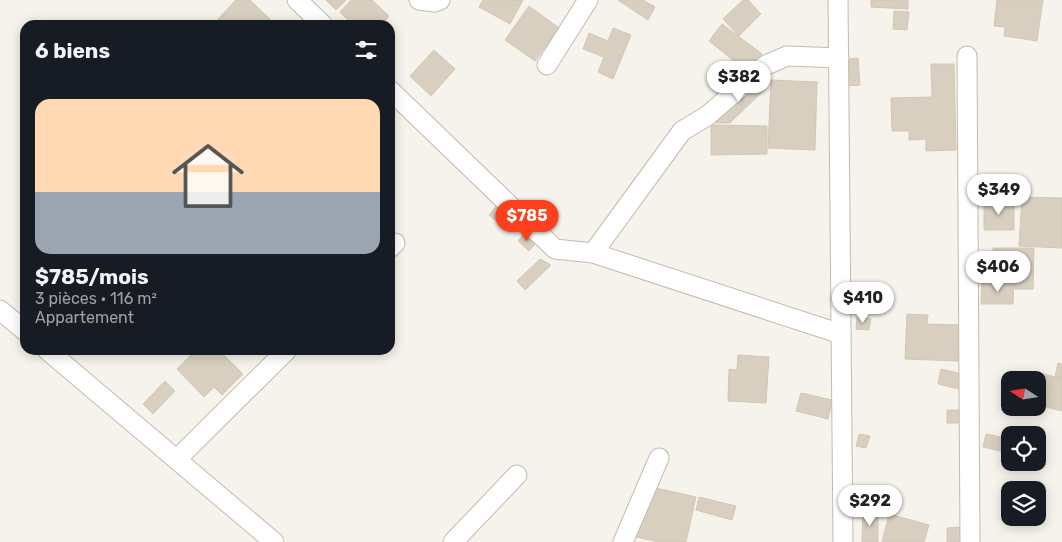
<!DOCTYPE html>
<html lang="fr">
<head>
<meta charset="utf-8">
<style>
  :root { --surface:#171b24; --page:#20242c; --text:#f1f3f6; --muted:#9ea1a6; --accent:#fc3f1d }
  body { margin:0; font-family:Rubik,sans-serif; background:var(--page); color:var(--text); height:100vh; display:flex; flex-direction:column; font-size:19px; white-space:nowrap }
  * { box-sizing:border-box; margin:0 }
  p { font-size:16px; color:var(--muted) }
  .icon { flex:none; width:28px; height:28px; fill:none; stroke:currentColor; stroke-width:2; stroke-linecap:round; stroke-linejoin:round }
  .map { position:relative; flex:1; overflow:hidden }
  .drawer { position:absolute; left:20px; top:20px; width:375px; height:335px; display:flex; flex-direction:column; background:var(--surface); border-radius:15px; box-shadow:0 2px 12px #0003 }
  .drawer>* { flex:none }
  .needle { width:32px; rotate:282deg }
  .tools { position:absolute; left:1001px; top:371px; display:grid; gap:10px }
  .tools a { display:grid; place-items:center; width:45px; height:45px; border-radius:10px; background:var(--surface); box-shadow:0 2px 12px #0003; font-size:25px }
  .price { position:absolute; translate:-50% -42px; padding:0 11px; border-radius:18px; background:#fff; color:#222; font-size:16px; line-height:32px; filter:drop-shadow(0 1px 2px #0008) }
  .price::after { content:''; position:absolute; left:50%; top:30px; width:15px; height:11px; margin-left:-8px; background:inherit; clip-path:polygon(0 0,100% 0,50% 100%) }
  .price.selected { background:var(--accent); color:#fff }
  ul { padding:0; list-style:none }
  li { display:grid; align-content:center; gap:10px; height:265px; padding:0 15px }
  li span { display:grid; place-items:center; height:155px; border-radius:15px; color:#555 }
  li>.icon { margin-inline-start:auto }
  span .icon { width:90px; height:90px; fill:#fffc; stroke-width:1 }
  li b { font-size:21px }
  h2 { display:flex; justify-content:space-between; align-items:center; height:60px; padding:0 15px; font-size:21px }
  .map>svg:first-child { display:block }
</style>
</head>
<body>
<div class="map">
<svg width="1062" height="542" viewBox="0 0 1062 542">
  <rect width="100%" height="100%" fill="#f6f3ec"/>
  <g fill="#d8cfc1" stroke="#d3c7b4">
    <path d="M236 0H250L276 25H224L218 19Z"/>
    <path d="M326 0H346L336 10Z"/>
    <path d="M351 0H372L389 16 381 25H353L340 12Z"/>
    <path d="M483 0H523L510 24 479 7Z"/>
    <path d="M618 0H643L655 7 648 20Z"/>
    <path d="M743 0H748L761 14 739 36 723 19Z"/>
    <path d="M871 0H908V9L871 7Z"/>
    <path d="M997 0H1043L1037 41 1004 36 1005 27 994 26Z"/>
    <path d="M529 6 559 28 535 61 505 40Z"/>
    <path d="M894 11 909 12 907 30 893 29Z"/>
    <path d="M722 24 762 54 748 72 709 41Z"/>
    <path d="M613 28 631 35 613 79 598 72 604 57 583 49 589 33 608 41Z"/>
    <path d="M434 50 455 69 431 96 410 76Z"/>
    <path d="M858 58 860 85 846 86 844 59Z"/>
    <path d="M931 64H954L956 150 926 151V139L909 140V131H892L891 98 932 97Z"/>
    <path d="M756 79 765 89 730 123H716L712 117Z"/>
    <path d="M771 80 817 82 815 150 768 148Z"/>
    <path d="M711 125 767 126V154L711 155Z"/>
    <path d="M1022 197 1062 198V248L1019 246Z"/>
    <path d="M984 202 1014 204V230H984Z"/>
    <path d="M497 205 511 217 503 227 489 215Z"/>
    <path d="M525 233 536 243 529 251 518 241Z"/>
    <path d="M993 248H1034L1033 289H1015V279H993Z"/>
    <path d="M540 259 551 265 525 290 517 281Z"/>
    <path d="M982 282H1014L1013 304H981Z"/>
    <path d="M907 314 928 315 927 324 959 325 958 361 905 359Z"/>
    <path d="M857 317 871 319 869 330 856 329Z"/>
    <path d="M196 350H219L243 374 222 395 214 387 204 397 177 369Z"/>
    <path d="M738 355 769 357 766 403 728 401 729 369 737 370Z"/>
    <path d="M1058 363 1062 364V378L1055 377Z"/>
    <path d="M941 369 962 374 959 389 938 384Z"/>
    <path d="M1040 373 1062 379V411L1038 405Z"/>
    <path d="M165 381 175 391 153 414 143 404Z"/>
    <path d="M801 393 832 400 828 419 796 411Z"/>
    <rect x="947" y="410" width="13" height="13"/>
    <path d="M859 434 870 436 866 448 856 446Z"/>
    <path d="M986 434 1010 439 1008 453 983 447Z"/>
    <path d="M647 486 696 497 686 542H659L636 537Z"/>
    <path d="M699 497 736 506 732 520 696 510Z"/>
    <path d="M863 511H878V542H862Z"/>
    <path d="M889 514 929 525 924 542H882Z"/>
    <path d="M961 527V542H947V528Z"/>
  </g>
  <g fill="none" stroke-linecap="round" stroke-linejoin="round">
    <g stroke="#c2bbae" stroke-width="21">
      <g id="minor">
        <path d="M297 0 323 25"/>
        <path d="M419 0 435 2 440 0"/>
        <path d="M838 0 843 542"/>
        <path d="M967 56 970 542"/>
        <path d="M547 65 588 0"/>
        <path d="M390 90 555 249 593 253 841 334"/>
        <path d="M390 248 395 243"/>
        <path d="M593 253 682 131 707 116 766 65 787 56 839 58"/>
        <path d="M0 310 25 331"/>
        <path d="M47 350 274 542"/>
        <path d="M177 459 287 350"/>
        <path d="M453 542 517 475"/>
        <path d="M623 542 659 458"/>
      </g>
    </g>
    <use href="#minor" stroke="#fff" stroke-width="19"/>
  </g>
</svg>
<div class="tools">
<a><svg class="needle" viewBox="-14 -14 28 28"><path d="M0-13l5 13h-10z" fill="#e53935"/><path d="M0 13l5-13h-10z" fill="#9ea1a6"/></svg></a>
<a><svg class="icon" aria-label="locate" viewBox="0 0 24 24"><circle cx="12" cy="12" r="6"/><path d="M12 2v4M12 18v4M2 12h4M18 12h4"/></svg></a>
<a><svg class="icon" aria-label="layers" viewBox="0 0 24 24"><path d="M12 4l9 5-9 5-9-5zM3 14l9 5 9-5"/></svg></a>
</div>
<b class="price" style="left:739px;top:103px">$382</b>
<b class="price" style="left:999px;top:216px">$349</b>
<b class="price selected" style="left:527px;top:242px">$785</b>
<b class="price" style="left:998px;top:293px">$406</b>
<b class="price" style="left:863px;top:324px">$410</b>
<b class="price" style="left:870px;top:527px">$292</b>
<section class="drawer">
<h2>6 biens<svg class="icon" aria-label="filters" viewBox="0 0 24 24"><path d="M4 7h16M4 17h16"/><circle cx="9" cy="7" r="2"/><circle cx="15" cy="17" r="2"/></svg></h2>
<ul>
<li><span style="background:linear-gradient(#ffd9b3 60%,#9aa5b1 0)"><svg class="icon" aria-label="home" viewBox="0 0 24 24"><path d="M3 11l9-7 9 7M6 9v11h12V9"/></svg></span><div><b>$785/mois</b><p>3 pièces · 116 m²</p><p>Appartement</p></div></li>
</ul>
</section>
</div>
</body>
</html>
